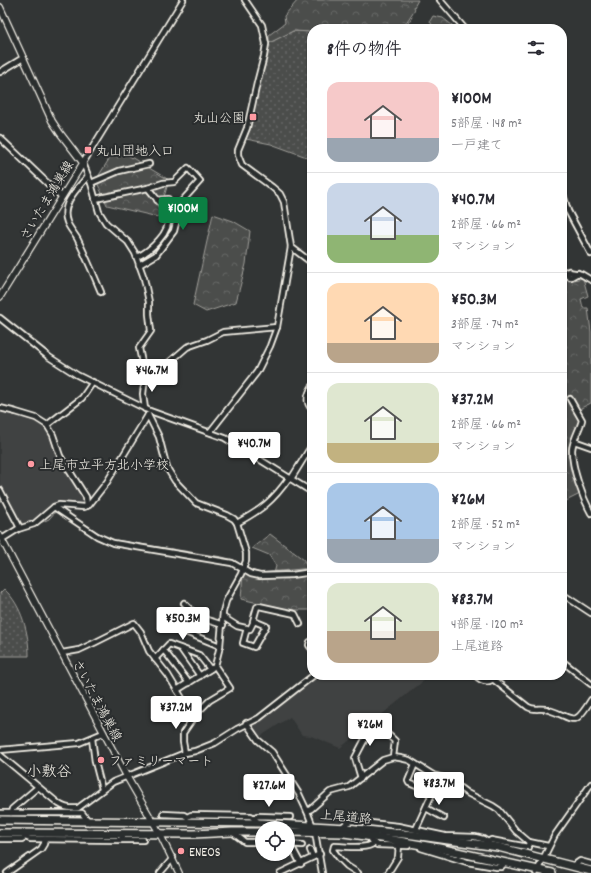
<!DOCTYPE html>
<html lang="ja">
<head>
<meta charset="utf-8">
<style>
  :root { --surface:#fff; --page:#f2f2f3; --text:#2b2b33; --muted:#7c7c81; --line:#e1e1e2; --accent:#0b8043 }
  body { margin:0; font-family:Dekko,"Klee One",sans-serif; background:var(--page); color:var(--text); height:100vh; display:flex; flex-direction:column; font-size:15px; white-space:nowrap }
  * { box-sizing:border-box; margin:0 }
  p { font-size:13px; color:var(--muted) }
  .icon { flex:none; width:22px; height:22px; fill:none; stroke:currentColor; stroke-width:2; stroke-linecap:round; stroke-linejoin:round }
  .map { position:relative; flex:1; overflow:hidden }
  .panel { position:absolute; left:307px; top:24px; width:260px; height:656px; display:flex; flex-direction:column; background:var(--surface); border-radius:16px; box-shadow:0 1px 3px #0004 }
  .panel>* { flex:none }
  .fabs { position:absolute; left:255px; top:821px; display:grid; gap:8px }
  .fabs a { display:grid; place-items:center; width:40px; height:40px; border-radius:50%; background:var(--surface); box-shadow:0 1px 3px #0004; font-size:20px }
  .price { position:absolute; translate:-50% -34px; padding:0 9px; border-radius:4px; background:#fff; color:#222; font-size:13px; line-height:26px; filter:drop-shadow(0 1px 2px #0008) }
  .price::after { content:''; position:absolute; left:50%; top:24px; width:12px; height:9px; margin-left:-6px; background:inherit; clip-path:polygon(0 0,100% 0,50% 100%) }
  .price.current { background:var(--accent); color:#fff }
  ul { padding:0; list-style:none }
  li { display:flex; align-items:center; gap:12px; height:100px; padding:0 20px }
  li+li { border-top:1px solid var(--line) }
  li span { display:grid; place-items:center; flex:none; width:112px; height:80px; border-radius:12px; color:#555 }
  li>.icon { margin-inline-start:auto }
  span .icon { width:48px; height:48px; fill:#fffc; stroke-width:1 }
  li b { font-size:17px }
  h2 { display:flex; justify-content:space-between; align-items:center; height:48px; padding:0 20px; font-size:17px }
  .map>svg:first-child { display:block }
</style>
</head>
<body>
<div class="map">
<svg width="591" height="873" viewBox="0 0 591 873">
  <defs>
    <pattern id="grass-dots" width="8" height="8" patternUnits="userSpaceOnUse"><rect width="8" height="8" fill="#4b4d4c"/><path d="M2 2h.1M6 6h.1" fill="none" stroke="#666766" stroke-width="1.8" stroke-linecap="round"/></pattern>
    <pattern id="forest-crowns" width="20" height="18" patternUnits="userSpaceOnUse"><rect width="20" height="18" fill="#4b4d4c"/><path d="M2 6a3 3 0 1 1 6 0M12 15a3 3 0 1 1 6 0" fill="none" stroke="#666766"/></pattern>
  </defs>
  <rect width="100%" height="100%" fill="#323535"/>
  <filter id="ink" filterUnits="userSpaceOnUse"><feTurbulence type="fractalNoise" baseFrequency=".025" numOctaves="2"/><feDisplacementMap in="SourceGraphic" scale="8" xChannelSelector="R" yChannelSelector="G"/><feConvolveMatrix kernelMatrix="1 2 1 2 8 2 1 2 1" color-interpolation-filters="sRGB"/></filter>
  <g filter="url(#ink)">
    <g fill="#404242">
      <path d="M0 410 34 419 45 424 51 433 58 457 68 471 84 497 85 502 82 505 63 502 57 503 50 507 33 521 23 525 20 524 0 488Z"/>
      <path d="M317 675H422L426 679 340 748 311 736 302 735 290 717 258 738 249 724 279 705Z"/>
    </g>
    <g fill="url(#grass-dots)" stroke="#a09f9a">
      <path d="M293 31 312 32V159L271 144 246 139 253 113 269 43Z"/>
      <path d="M4 589C22 605 29 634 29 656H0V593Z"/>
    </g>
    <g fill="url(#forest-crowns)" stroke="#a09f9a">
      <path d="M298 0H418L414 7 415 9 402 29H312V32L293 31 269 43V35L285 23 284 16Z"/>
      <path d="M433 16 443 18 457 29H430L432 25 430 21Z"/>
      <path d="M116 148 169 180 158 217 107 205 96 180Z"/>
      <path d="M213 214 233 221 250 231 246 264 236 302 206 312 193 305Z"/>
      <path d="M562 267 565 278 569 281 583 278 588 296 581 299 583 308H588L591 332V403L581 408 579 420 569 447 573 470 580 494 562 503Z"/>
      <path d="M270 534 304 560 310 576H312V610H289L241 599 243 573 256 577H273L276 566 269 555 252 548Z"/>
    </g>
    <g fill="none" stroke-linecap="round" stroke-linejoin="round">
      <g stroke="#a6a5a0" stroke-width="1">
        <path d="M404 29 412 17"/>
        <path d="M61 510H64L102 535 109 539 222 557 234 560 242 565"/>
        <path d="M38 524 49 519 56 511"/>
        <path d="M20 531 26 529"/>
        <path d="M246 568 260 573 312 568"/>
      </g>
      <g stroke="#f4f1e8" stroke-width="8">
        <g id="minor">
          <path d="M440 0 465 29"/>
          <path d="M0 72 23 58"/>
          <path d="M0 138 62 197"/>
          <path d="M88 176C78 188 60 204 67 222 69 228 75 234 78 240 86 257 94 275 101 292"/>
          <path d="M91 183 119 171 149 164"/>
          <path d="M562 191 568 211 591 254"/>
          <path d="M95 199 148 188 163 183 174 182 188 168 200 181 174 210"/>
          <path d="M291 247 312 263"/>
          <path d="M137 257C146 253 152 248 159 240 179 217 163 208 148 188"/>
          <path d="M139 265 156 255 174 231 177 219 168 199 157 200"/>
          <path d="M562 271 581 274 591 280"/>
          <path d="M569 271 566 274 568 276 571 277 578 273"/>
          <path d="M0 318 49 357 77 375 150 411 225 438 312 492"/>
          <path d="M145 378 165 366 187 347 207 340 223 332 277 327"/>
          <path d="M312 387C307 395 305 402 312 409"/>
          <path d="M570 399 582 420C580 429 573 439 572 450 572 469 582 496 591 513"/>
          <path d="M0 408 16 412 36 418 47 425 53 435 60 456 86 497 87 506"/>
          <path d="M145 409 143 394 145 378 139 348 151 331 149 314V302L144 278 135 253 128 242 106 223 99 212 91 183 83 163 183 0"/>
          <path d="M148 415 159 437 167 468 175 481 196 503 227 515 234 519 237 523 246 553V561L241 574 226 601 223 612 220 646 215 666 230 688 210 700 196 714 183 733V742L185 753"/>
          <path d="M47 425 82 398 93 382"/>
          <path d="M210 432 257 372 270 346 277 327 291 247 284 202 280 194 272 187 242 165 238 155V150L247 128 257 83 264 56 266 44 262 25 245 0"/>
          <path d="M574 441 591 447"/>
          <path d="M291 479 312 445"/>
          <path d="M0 490 20 528"/>
          <path d="M54 507 97 536 113 543 232 563 251 574 260 576 292 575 312 572"/>
          <path d="M237 523C261 510 273 501 289 478"/>
          <path d="M2 539 18 529 34 524 54 507 59 505 84 507 89 505 107 482 148 415"/>
          <path d="M562 594 591 613"/>
          <path d="M184 603 198 617 223 625"/>
          <path d="M223 617 237 626 250 629 254 621 266 626 254 647 243 643 247 628"/>
          <path d="M253 621 257 607 259 606 295 614 300 624"/>
          <path d="M178 629 220 646"/>
          <path d="M189 633 195 614"/>
          <path d="M312 641 310 642 309 645 312 649"/>
          <path d="M181 649 200 676"/>
          <path d="M163 650 166 653 189 683"/>
          <path d="M62 653 79 650 94 643 134 623 141 632 149 651 168 675 188 708 196 714"/>
          <path d="M155 659 169 644 199 655 210 669"/>
          <path d="M562 661 591 684"/>
          <path d="M475 675C483 683 490 684 497 675"/>
          <path d="M494 680 528 707C535 711 541 707 549 710 575 718 573 729 591 700"/>
          <path d="M177 690 212 668"/>
          <path d="M246 723 258 740 272 752 299 794 307 811 315 832 322 873"/>
          <path d="M92 738 95 762 102 789"/>
          <path d="M0 750 79 743 103 733"/>
          <path d="M0 755 59 804C65 808 70 809 78 808L113 782 185 753 195 751 215 743 237 729 259 718 314 675"/>
          <path d="M415 764 408 781 409 783 426 790 431 796 416 829"/>
          <path d="M361 778 355 758 365 739 383 730 395 741 393 757"/>
          <path d="M426 790 433 775"/>
          <path d="M426 808 444 818"/>
          <path d="M307 811 311 809 330 792 349 787 383 760 393 757 400 758 409 760 433 775 448 779 467 793 493 806 499 810 516 831 529 842 548 846"/>
          <path d="M0 813H82L89 822"/>
          <path d="M11 813 12 809 38 787"/>
          <path d="M163 814 184 815 187 817 191 815 251 816 259 823"/>
          <path d="M255 818 257 816 290 817"/>
          <path d="M342 827 348 822 352 821 398 826 445 836 475 837 483 839 488 842 489 846"/>
          <path d="M232 832 245 842H262"/>
          <path d="M23 833 25 837 30 839 121 840 123 834"/>
          <path d="M369 837 371 841 377 845 408 846"/>
          <path d="M0 839H22L25 837"/>
          <path d="M121 840H143"/>
          <path d="M488 842 491 840 528 847 529 842"/>
          <path d="M288 844 302 845"/>
          <path d="M421 848 467 862 496 867H501L505 863"/>
          <path d="M310 850 313 857"/>
          <path d="M294 851 301 864"/>
          <path d="M573 866 580 861 591 864"/>
          <path d="M7 873 41 849 44 844 45 839"/>
          <path d="M160 873 173 858"/>
          <path d="M280 873 320 854"/>
          <path d="M358 873 347 866 339 858 333 850 334 846C344 846 366 850 374 843"/>
          <path d="M388 873 398 857 399 845"/>
          <path d="M536 873 555 835 591 784"/>
        </g>
      </g>
      <g stroke="#f4f1e8" stroke-width="8">
        <g id="major">
          <path d="M0 7 52 121 60 133 83 163 0 297"/>
          <path d="M0 536 127 777 160 834 179 873"/>
        </g>
      </g>
      <g stroke="#f4f1e8" stroke-width="10">
        <g id="highway">
          <path d="M0 820 259 823 347 828 413 835 498 847 591 871"/>
          <path d="M288 832 344 833 387 839 439 848 552 873"/>
          <path d="M0 833 194 834 232 832H262"/>
        </g>
      </g>
      <use href="#minor" stroke="#2a2d2e" stroke-width="4.5"/>
      <use href="#major" stroke="#2a2d2e" stroke-width="5.5"/>
      <use href="#highway" stroke="#2a2d2e" stroke-width="7"/>
    </g>
  </g>
  <g fill="#ff9aa2" stroke="#2a2d2e" stroke-width="1.5">
    <rect x="249" y="113" width="8" height="8" rx="2"/>
    <rect x="84" y="146" width="8" height="8" rx="2"/>
    <circle cx="31" cy="464" r="4"/>
    <circle cx="101" cy="760" r="4"/>
    <circle cx="181" cy="851" r="4"/>
  </g>
  <g text-anchor="middle" stroke-width="4" stroke-linejoin="round" paint-order="stroke">
    <g font-size="13" fill="#f4f1e8" stroke="#2a2d2e" text-anchor="start">
      <text x="245" y="122" text-anchor="end">丸山公園</text>
      <text x="96" y="155">丸山団地入口</text>
      <text x="39" y="469">上尾市立平方北小学校</text>
      <text x="109" y="765">ファミリーマート</text>
      <text x="189" y="856">ENEOS</text>
    </g>
    <g font-size="13" fill="#f4f1e8" stroke="#2a2d2e">
      <text transform="translate(46 200) rotate(-59)" y="5">さいたま鴻巣線</text>
      <text transform="translate(98 700) rotate(62)" y="5">さいたま鴻巣線</text>
      <text transform="translate(346 816) rotate(5)" y="5">上尾道路</text>
    </g>
    <g font-size="15" fill="#f4f1e8" stroke="#2a2d2e">
      <text x="49" y="776">小敷谷</text>
    </g>
  </g>
</svg>
<div class="fabs">
<a><svg class="icon" aria-label="locate" viewBox="0 0 24 24"><circle cx="12" cy="12" r="6"/><path d="M12 2v4M12 18v4M2 12h4M18 12h4"/></svg></a>
</div>
<b class="price current" style="left:183px;top:231px">¥100M</b>
<b class="price" style="left:152px;top:393px">¥46.7M</b>
<b class="price" style="left:254px;top:466px">¥40.7M</b>
<b class="price" style="left:183px;top:641px">¥50.3M</b>
<b class="price" style="left:176px;top:730px">¥37.2M</b>
<b class="price" style="left:370px;top:747px">¥26M</b>
<b class="price" style="left:439px;top:806px">¥83.7M</b>
<b class="price" style="left:269px;top:808px">¥27.6M</b>
<section class="panel">
<h2>8件の物件<svg class="icon" aria-label="filters" viewBox="0 0 24 24"><path d="M4 7h16M4 17h16"/><circle cx="9" cy="7" r="2"/><circle cx="15" cy="17" r="2"/></svg></h2>
<ul>
<li><span style="background:linear-gradient(#f6c9c9 70%,#9aa5b1 0)"><svg class="icon" aria-label="home" viewBox="0 0 24 24"><path d="M3 11l9-7 9 7M6 9v11h12V9"/></svg></span><div><b>¥100M</b><p>5部屋 · 148 m²</p><p>一戸建て</p></div></li>
<li><span style="background:linear-gradient(#c9d6e8 65%,#8fb573 0)"><svg class="icon" aria-label="home" viewBox="0 0 24 24"><path d="M3 11l9-7 9 7M6 9v11h12V9"/></svg></span><div><b>¥40.7M</b><p>2部屋 · 66 m²</p><p>マンション</p></div></li>
<li><span style="background:linear-gradient(#ffd9b3 75%,#b9a48a 0)"><svg class="icon" aria-label="home" viewBox="0 0 24 24"><path d="M3 11l9-7 9 7M6 9v11h12V9"/></svg></span><div><b>¥50.3M</b><p>3部屋 · 74 m²</p><p>マンション</p></div></li>
<li><span style="background:linear-gradient(#dfe7d0 75%,#c2b280 0)"><svg class="icon" aria-label="home" viewBox="0 0 24 24"><path d="M3 11l9-7 9 7M6 9v11h12V9"/></svg></span><div><b>¥37.2M</b><p>2部屋 · 66 m²</p><p>マンション</p></div></li>
<li><span style="background:linear-gradient(#a9c7e8 70%,#9aa5b1 0)"><svg class="icon" aria-label="home" viewBox="0 0 24 24"><path d="M3 11l9-7 9 7M6 9v11h12V9"/></svg></span><div><b>¥26M</b><p>2部屋 · 52 m²</p><p>マンション</p></div></li>
<li><span style="background:linear-gradient(#dfe7d0 60%,#b9a48a 0)"><svg class="icon" aria-label="home" viewBox="0 0 24 24"><path d="M3 11l9-7 9 7M6 9v11h12V9"/></svg></span><div><b>¥83.7M</b><p>4部屋 · 120 m²</p><p>上尾道路</p></div></li>
</ul>
</section>
</div>
</body>
</html>
